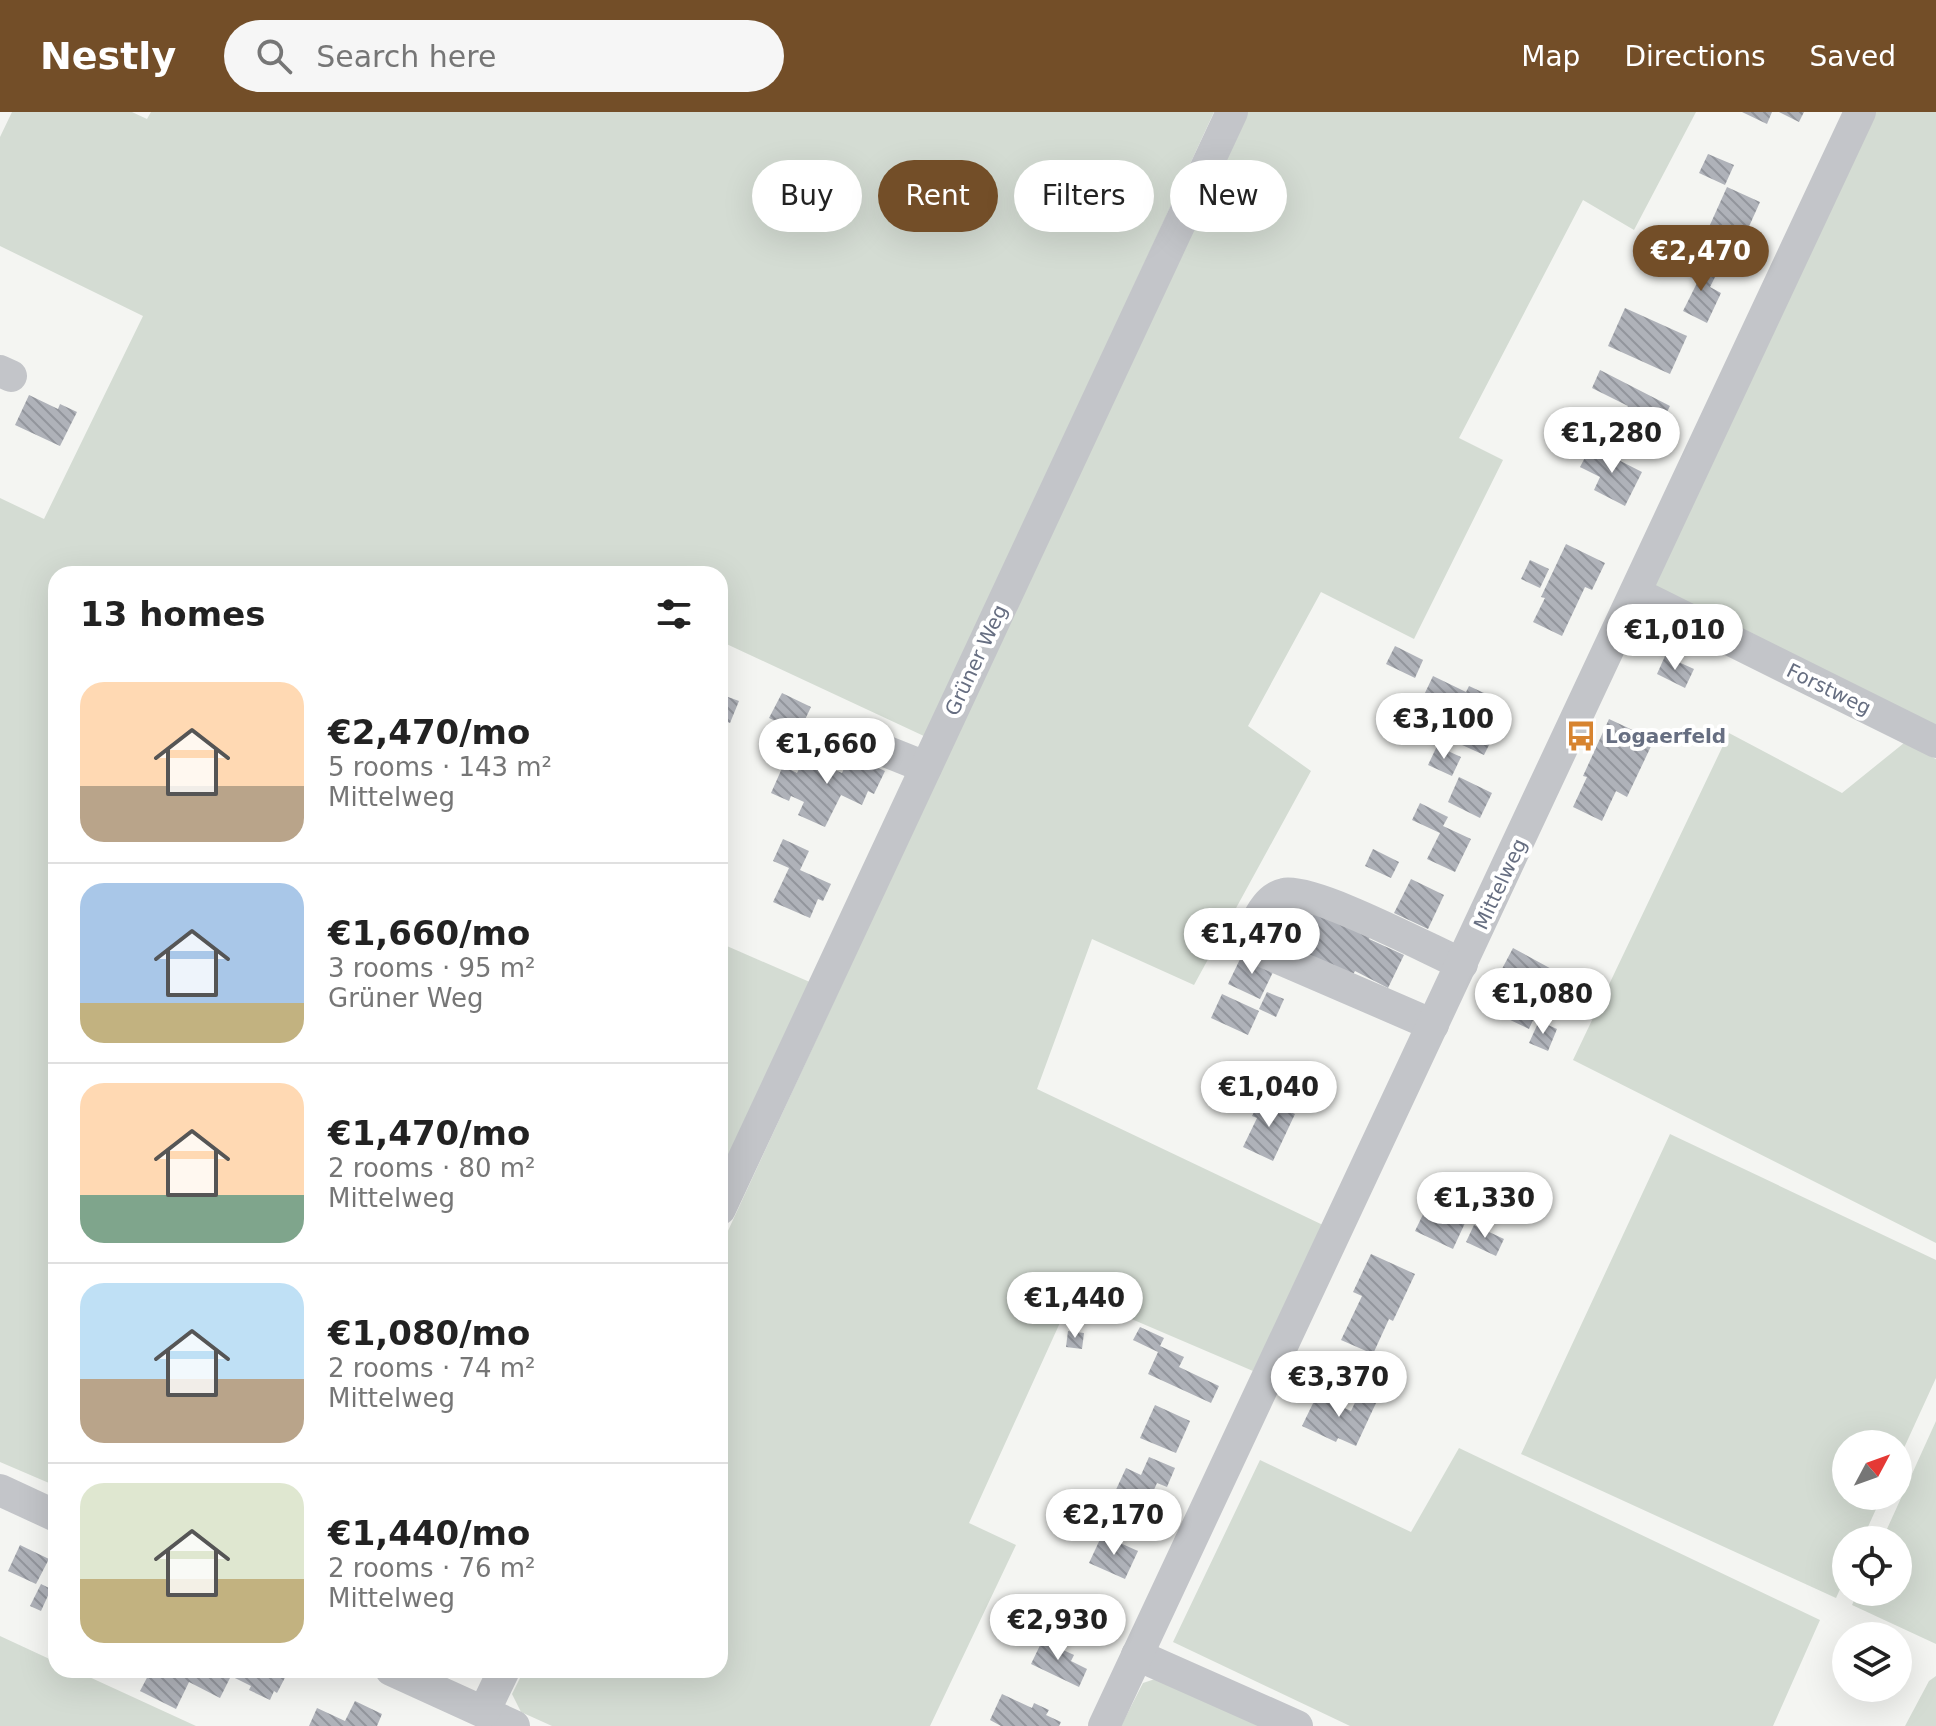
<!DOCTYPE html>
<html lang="en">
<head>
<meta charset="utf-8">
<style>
  :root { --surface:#fff; --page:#f6f6f6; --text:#222; --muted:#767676; --line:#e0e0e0; --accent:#734e28 }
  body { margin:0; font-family:"DejaVu Sans",sans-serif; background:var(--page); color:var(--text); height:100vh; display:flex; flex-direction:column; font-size:30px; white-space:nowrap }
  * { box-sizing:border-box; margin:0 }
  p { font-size:26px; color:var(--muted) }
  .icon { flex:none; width:44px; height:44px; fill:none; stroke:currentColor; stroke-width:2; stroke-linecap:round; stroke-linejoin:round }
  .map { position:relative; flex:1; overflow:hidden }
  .panel { position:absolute; left:48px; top:454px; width:680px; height:1112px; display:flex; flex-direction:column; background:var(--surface); border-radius:24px; box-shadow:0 8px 32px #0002 }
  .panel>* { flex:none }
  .banner { position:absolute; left:752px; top:48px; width:760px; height:72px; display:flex; gap:16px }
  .needle { width:52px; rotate:49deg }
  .buttons { position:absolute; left:1832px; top:1318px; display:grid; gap:16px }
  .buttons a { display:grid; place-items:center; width:80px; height:80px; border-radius:50%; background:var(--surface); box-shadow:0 8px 32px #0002; font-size:40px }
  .price { position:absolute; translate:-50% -68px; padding:0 18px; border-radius:28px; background:#fff; color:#222; font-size:26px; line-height:52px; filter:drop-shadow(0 2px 4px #0008) }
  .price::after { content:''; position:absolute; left:50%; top:48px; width:24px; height:18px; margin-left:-12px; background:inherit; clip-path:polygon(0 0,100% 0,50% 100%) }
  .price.on { background:var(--accent); color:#fff }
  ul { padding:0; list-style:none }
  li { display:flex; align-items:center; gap:24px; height:200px; padding:0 32px }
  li+li { border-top:2px solid var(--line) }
  li span { display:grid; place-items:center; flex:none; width:224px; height:160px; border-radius:24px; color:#555 }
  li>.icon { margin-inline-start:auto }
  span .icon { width:96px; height:96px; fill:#fffc; stroke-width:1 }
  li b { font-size:34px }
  h2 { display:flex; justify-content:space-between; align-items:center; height:96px; padding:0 32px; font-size:34px }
  .tag { padding:0 28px; border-radius:36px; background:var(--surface); box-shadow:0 8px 32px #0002; font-size:28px; line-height:72px }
  .tag.on { background:var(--accent); color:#fff }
  header { display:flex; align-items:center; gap:48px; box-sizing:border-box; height:112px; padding:0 40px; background:var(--accent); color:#fff }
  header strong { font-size:38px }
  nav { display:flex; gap:44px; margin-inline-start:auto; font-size:28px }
  .search { width:560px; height:72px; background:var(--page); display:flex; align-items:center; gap:20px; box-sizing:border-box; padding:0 28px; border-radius:44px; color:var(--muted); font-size:30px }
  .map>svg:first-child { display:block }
</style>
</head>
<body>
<header>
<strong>Nestly</strong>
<div class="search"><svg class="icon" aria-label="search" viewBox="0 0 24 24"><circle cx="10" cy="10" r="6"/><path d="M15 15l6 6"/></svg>Search here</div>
<nav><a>Map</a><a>Directions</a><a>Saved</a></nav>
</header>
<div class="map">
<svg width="1936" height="1614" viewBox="0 0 1936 1614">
  <defs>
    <pattern id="building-back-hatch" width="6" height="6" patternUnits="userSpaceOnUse" patternTransform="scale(2)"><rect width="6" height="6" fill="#afb2b9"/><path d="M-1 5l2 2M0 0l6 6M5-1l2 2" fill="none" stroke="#92959c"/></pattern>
  </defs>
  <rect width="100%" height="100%" fill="#f4f5f2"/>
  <g fill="#d4dcd3">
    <path d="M12 0H132L147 7 151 0H1214L926 625 720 529V462H56V1374L0 1350V386L44 407 143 204 0 134V25Z"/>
    <path d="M1245 0H1696L1634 118 1583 88 1459 326 1503 348 1414 527 1321 480 1248 614 1311 659 1194 873 1092 827 1037 977 1325 1114 1253 1259 1073 1182 969 1411 1016 1433 930 1614H552L521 1600 512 1582 524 1558H720V1136Z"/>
    <path d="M1875 0H1936V616L1650 473Z"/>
    <path d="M1729 621 1842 681 1904 631 1936 647V1131L1573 948Z"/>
    <path d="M720 831 812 871 720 1062Z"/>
    <path d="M1670 1022 1936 1148V1266L1898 1349V1332H1846V1384H1882L1862 1428H1846V1464L1836 1486 1521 1342Z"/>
    <path d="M1936 1309V1532L1852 1493 1858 1480H1898V1428H1882Z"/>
    <path d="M1459 1336 1820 1508 1773 1614H1350L1173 1530 1260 1348 1411 1420Z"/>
    <path d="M0 1524 56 1550V1558H74L196 1614H0Z"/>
    <path d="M1936 1564V1614H1905L1929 1569Z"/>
    <path d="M1158 1566 1263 1614H1121L1143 1571Z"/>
  </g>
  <g fill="url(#building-back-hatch)">
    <path d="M1742 0H1772L1767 12Z"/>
    <path d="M1779 0H1804L1799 10Z"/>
    <path d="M1708 42 1734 53 1725 73 1699 61Z"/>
    <path d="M1727 75 1760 90 1738 139 1705 124Z"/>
    <path d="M1688 149 1716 163 1710 175 1721 181 1707 211 1683 199 1698 169 1682 161Z"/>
    <path d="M1625 196 1687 224 1670 262 1608 234Z"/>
    <path d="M1600 258 1670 294 1652 330 1618 313 1628 294 1592 276Z"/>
    <path d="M29 283 58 297 60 292 77 300 60 334 15 313Z"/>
    <path d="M1591 334 1642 360 1625 394 1594 378 1600 365 1580 355Z"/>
    <path d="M1566 432 1605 451 1592 478 1585 475 1562 524 1533 510 1545 486 1541 485Z"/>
    <path d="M1530 448 1549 457 1540 476 1521 467Z"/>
    <path d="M1395 534 1423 548 1415 566 1386 552Z"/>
    <path d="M1665 544 1694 557 1685 576 1657 562Z"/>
    <path d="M1433 564 1466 580 1469 574 1484 581 1469 613 1493 625 1484 643 1460 632 1463 625 1432 611 1437 601 1425 595 1430 585 1424 583Z"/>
    <path d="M782 581 811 595 799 620 769 606Z"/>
    <path d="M720 582 739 589 730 611 720 607Z"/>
    <path d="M1609 607 1654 628 1627 685 1616 679 1602 709 1573 695 1587 665 1583 664Z"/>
    <path d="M1437 634 1461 645 1452 664 1428 653Z"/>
    <path d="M850 643 885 659 874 682 868 679 862 693 841 683 825 715 798 703 804 690 791 684 789 689 771 681 783 654 797 661 805 645 842 661Z"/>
    <path d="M1459 665 1492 681 1480 706 1448 690Z"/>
    <path d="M1420 691 1448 705 1443 714 1471 727 1455 760 1427 747 1440 721 1412 708Z"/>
    <path d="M783 727 809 739 800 758 831 772 823 789 818 787 810 806 773 790 789 756 773 749Z"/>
    <path d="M1373 737 1399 750 1391 766 1365 754Z"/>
    <path d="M1411 767 1444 783 1428 817 1394 801Z"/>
    <path d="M1314 792 1373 820 1369 827 1404 843 1388 876 1355 859 1348 872 1290 844Z"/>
    <path d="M1513 836 1557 860 1548 876 1532 867 1521 889 1538 897 1529 917 1504 905 1514 885 1493 874Z"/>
    <path d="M1243 841 1275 856 1260 887 1228 872Z"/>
    <path d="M1267 880 1284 887 1276 905 1259 897Z"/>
    <path d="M1222 882 1259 899 1248 923 1211 906Z"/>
    <path d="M1539 909 1557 917 1548 939 1529 931Z"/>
    <path d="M1250 949 1280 963 1269 985 1240 971Z"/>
    <path d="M1261 986 1295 1002 1273 1049 1243 1035 1257 1006 1252 1004Z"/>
    <path d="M1428 1092 1465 1111 1453 1137 1415 1119Z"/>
    <path d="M1474 1113 1504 1127 1496 1144 1466 1130Z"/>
    <path d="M1371 1142 1415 1162 1393 1209 1389 1207 1373 1242 1341 1228 1362 1184 1353 1180Z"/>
    <path d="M1140 1215 1164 1226 1160 1234 1184 1245 1179 1255 1219 1274 1211 1291 1148 1262 1158 1240 1133 1228Z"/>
    <path d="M1068 1219 1084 1221 1082 1237 1066 1235Z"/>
    <path d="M1359 1282 1376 1291 1356 1334 1338 1326 1336 1330 1302 1314 1317 1283 1351 1299Z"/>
    <path d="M1155 1293 1190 1309 1176 1341 1140 1326Z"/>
    <path d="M1149 1345 1175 1356 1167 1375 1157 1371 1140 1409 1108 1395 1126 1356 1141 1363Z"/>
    <path d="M1102 1423 1138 1439 1125 1467 1089 1451Z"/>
    <path d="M20 1433 49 1447 36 1472 8 1459Z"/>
    <path d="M41 1472 51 1477 41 1499 30 1494Z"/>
    <path d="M1063 1484 1086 1495 1091 1485 1116 1498 1106 1520 1080 1508 1075 1518 1052 1507Z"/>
    <path d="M1045 1523 1063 1532 1061 1537 1074 1543 1071 1549 1087 1557 1079 1575 1031 1552Z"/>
    <path d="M151 1558H289L277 1581 274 1579 270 1588 249 1578 251 1574 231 1564 220 1586 189 1570 176 1597 140 1579Z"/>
    <path d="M1002 1582 1032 1596 1034 1591 1049 1598 1046 1603 1061 1610 1059 1614H1001L990 1608Z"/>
    <path d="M355 1589 382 1602 377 1614H309L317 1596 345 1609Z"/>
  </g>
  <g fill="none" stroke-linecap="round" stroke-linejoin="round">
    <g stroke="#c3c5c9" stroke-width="32">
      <path d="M0 259 11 264"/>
      <path d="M1636 481 1936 630"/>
      <path d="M797 634C814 634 830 628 847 629 871 631 903 647 926 655"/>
      <path d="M1433 913 1262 839C1252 828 1250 821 1258 807 1264 796 1271 785 1284 782 1311 775 1430 838 1462 852"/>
      <path d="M720 1097 1232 0"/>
      <path d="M0 1378 56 1404"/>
      <path d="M1137 1543 1297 1614"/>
      <path d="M391 1558 514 1614"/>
      <path d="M484 1600 504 1558"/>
      <path d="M1104 1614 1860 0"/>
    </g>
  </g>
  <defs>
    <g id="bus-bare" transform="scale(2.4)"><path d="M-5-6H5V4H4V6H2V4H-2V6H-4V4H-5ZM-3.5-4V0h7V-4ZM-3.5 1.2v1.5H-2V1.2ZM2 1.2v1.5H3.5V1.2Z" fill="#d78430" stroke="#fff" stroke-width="2.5" paint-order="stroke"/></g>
  </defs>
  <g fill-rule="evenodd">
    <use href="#bus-bare" x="1581" y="624"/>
  </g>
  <g text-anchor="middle" stroke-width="8" stroke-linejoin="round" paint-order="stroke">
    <g font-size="20" fill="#666e81" stroke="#fff">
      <text transform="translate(976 548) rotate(-65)" y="7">Grüner Weg</text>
      <text transform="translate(1829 577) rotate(26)" y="7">Forstweg</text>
      <text transform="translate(1500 772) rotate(-65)" y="7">Mittelweg</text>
    </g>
    <g font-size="20" font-weight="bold" fill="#666e81" stroke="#fff" text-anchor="start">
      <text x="1605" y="631">Logaerfeld</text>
    </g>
  </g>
</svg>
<div class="buttons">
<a><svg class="needle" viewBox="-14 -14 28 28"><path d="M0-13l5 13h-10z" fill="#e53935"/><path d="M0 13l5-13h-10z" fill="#767676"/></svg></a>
<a><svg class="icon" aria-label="locate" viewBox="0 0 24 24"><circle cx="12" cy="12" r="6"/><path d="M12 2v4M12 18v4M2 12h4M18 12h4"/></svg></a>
<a><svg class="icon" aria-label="layers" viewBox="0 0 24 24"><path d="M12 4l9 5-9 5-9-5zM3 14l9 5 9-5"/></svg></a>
</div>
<b class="price on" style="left:1701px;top:181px">€2,470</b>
<b class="price" style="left:1612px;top:363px">€1,280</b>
<b class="price" style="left:1675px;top:560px">€1,010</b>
<b class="price" style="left:1444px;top:649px">€3,100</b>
<b class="price" style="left:827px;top:674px">€1,660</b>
<b class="price" style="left:1252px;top:864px">€1,470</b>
<b class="price" style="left:1543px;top:924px">€1,080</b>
<b class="price" style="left:1269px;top:1017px">€1,040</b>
<b class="price" style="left:1485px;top:1128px">€1,330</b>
<b class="price" style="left:1075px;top:1228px">€1,440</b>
<b class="price" style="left:1339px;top:1307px">€3,370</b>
<b class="price" style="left:1114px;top:1445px">€2,170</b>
<b class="price" style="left:1058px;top:1550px">€2,930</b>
<div class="banner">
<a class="tag">Buy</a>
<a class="tag on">Rent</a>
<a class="tag">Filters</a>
<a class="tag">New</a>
</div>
<section class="panel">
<h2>13 homes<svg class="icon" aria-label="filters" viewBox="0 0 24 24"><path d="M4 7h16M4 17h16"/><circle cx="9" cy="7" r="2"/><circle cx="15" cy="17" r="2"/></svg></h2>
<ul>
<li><span style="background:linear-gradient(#ffd9b3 65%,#b9a48a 0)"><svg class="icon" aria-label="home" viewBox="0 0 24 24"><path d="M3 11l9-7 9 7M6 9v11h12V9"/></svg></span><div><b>€2,470/mo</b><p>5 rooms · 143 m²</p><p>Mittelweg</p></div></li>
<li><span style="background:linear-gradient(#a9c7e8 75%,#c2b280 0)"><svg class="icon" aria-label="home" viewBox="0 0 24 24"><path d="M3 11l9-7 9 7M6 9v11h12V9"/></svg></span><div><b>€1,660/mo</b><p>3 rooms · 95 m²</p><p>Grüner Weg</p></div></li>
<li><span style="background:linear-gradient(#ffd9b3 70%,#7fa58c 0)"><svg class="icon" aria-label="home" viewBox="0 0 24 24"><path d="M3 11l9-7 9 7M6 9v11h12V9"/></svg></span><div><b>€1,470/mo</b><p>2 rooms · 80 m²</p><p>Mittelweg</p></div></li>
<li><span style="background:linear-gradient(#bfe0f5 60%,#b9a48a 0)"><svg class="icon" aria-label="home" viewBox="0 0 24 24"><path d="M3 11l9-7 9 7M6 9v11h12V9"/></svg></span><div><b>€1,080/mo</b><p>2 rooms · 74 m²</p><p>Mittelweg</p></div></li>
<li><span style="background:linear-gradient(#dfe7d0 60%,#c2b280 0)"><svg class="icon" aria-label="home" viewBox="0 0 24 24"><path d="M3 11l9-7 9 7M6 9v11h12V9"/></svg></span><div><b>€1,440/mo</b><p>2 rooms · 76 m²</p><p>Mittelweg</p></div></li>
</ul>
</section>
</div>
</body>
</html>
